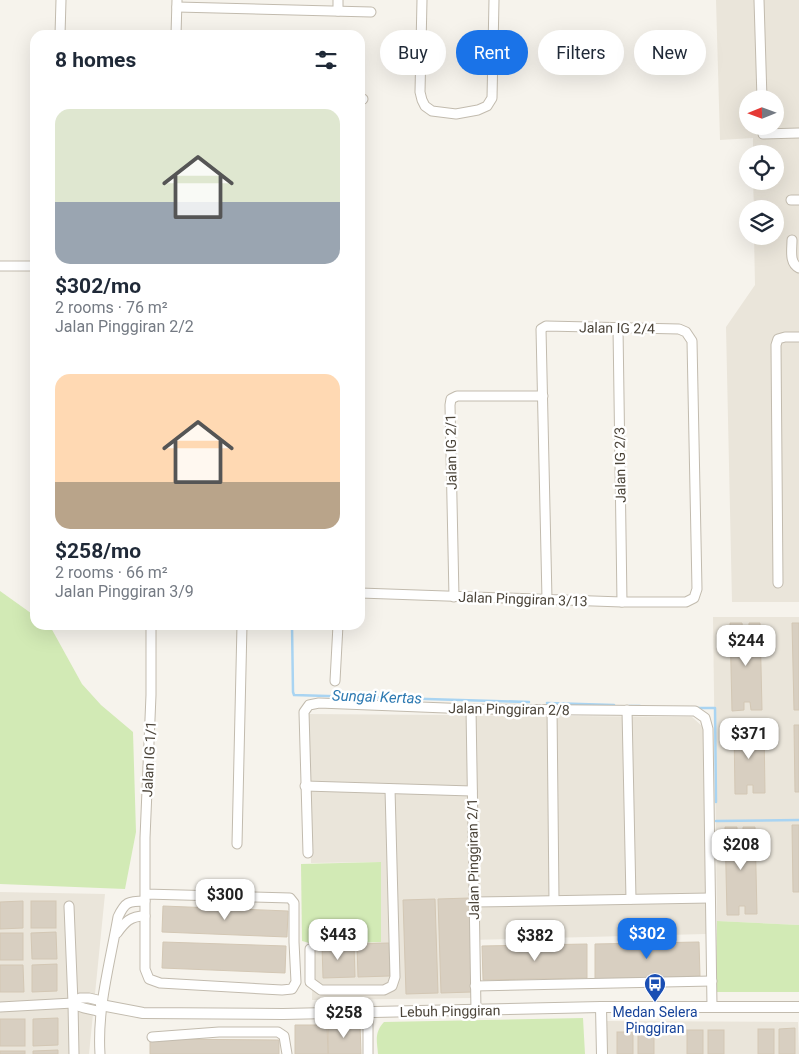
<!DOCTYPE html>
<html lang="en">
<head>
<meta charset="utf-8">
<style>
  :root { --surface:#fff; --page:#f6f6f7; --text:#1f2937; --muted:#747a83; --accent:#1a73e8 }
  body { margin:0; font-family:Roboto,sans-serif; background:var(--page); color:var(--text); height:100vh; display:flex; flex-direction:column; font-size:19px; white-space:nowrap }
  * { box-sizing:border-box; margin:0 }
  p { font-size:16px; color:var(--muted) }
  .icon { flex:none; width:28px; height:28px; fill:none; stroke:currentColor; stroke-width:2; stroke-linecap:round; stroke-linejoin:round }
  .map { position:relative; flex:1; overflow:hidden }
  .side { position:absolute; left:30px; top:30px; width:335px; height:600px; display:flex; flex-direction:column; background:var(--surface); border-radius:15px; box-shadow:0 5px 20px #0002 }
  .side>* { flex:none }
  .hud { position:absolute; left:380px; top:30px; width:344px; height:45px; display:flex; gap:10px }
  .needle { width:32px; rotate:269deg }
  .controls { position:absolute; left:739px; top:90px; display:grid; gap:10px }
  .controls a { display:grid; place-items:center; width:45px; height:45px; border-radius:50%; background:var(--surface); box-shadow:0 5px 20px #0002; font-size:25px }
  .price { position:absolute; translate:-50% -42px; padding:0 11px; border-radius:10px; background:#fff; color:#222; font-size:16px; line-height:32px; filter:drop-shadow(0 1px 2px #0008) }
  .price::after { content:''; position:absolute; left:50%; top:30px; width:15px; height:11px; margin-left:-8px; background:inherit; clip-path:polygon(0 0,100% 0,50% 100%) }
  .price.selected { background:var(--accent); color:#fff }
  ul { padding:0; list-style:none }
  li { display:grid; align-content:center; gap:10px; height:265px; padding:0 25px }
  li span { display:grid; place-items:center; height:155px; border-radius:15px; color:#555 }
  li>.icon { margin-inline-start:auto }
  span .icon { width:90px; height:90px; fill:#fffc; stroke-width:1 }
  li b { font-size:21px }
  h2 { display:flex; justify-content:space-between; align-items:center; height:60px; padding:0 25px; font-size:21px }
  .pill { padding:0 18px; border-radius:22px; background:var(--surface); box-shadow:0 5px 20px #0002; font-size:18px; line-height:45px }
  .pill.selected { background:var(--accent); color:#fff }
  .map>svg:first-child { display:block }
</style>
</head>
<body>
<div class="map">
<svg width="799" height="1054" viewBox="0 0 799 1054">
  <rect width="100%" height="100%" fill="#f6f3ec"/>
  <g fill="#eae5da" fill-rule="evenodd">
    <path d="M716 0H799V602H732L726 327 755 285 754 236H775V209H754L753 181H775V154H753V138L720 140ZM748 99H775V126H748Z"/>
    <path d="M713 617H799V925L717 921Z"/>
    <path d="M308 714 692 717 703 727 706 934 471 940 472 998 312 1000 313 944 381 942V862L311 863Z"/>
    <path d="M0 892 105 894 89 1054H0Z"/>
    <path d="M606 1021 798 1022 799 1054H606Z"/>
  </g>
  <g fill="#d2eab5">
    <path d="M0 591 35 616V625L50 626 82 684 101 705 133 732 136 832 125 889 0 884Z"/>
    <path d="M381 862V942L313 944 302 941 301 864Z"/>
    <path d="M717 921 799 925V992H716Z"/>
    <path d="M583 1018 585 1054H378C377 1041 374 1033 384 1022Z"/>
  </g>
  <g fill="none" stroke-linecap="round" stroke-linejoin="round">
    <g stroke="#a9d4f2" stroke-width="2.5">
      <path d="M292 625 293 692 294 695 529 702"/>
      <path d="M547 703 614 705"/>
      <path d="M629 706H640"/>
      <path d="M695 708H715L716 802"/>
      <path d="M716 821 799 820"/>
    </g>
  </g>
  <g fill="#d8cfc1" stroke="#d3c7b4">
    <path d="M730 623H742L743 631H749V623H760L762 710H751L750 702H744V710L732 711Z"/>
    <path d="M792 623H799V710H794Z"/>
    <path d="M794 725H799V792H795Z"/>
    <path d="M764 726 765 793H753V785H747V794H735L734 727H746V735H752V727Z"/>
    <path d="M792 825H799V892H793Z"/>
    <path d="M725 827H737V835H743V827H755L757 914H745V906H739V915H727Z"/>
    <path d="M469 898 472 992 441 993 438 899Z"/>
    <path d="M435 899 438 993 406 994 403 900Z"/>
    <path d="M23 901V928L0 929V902Z"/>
    <rect x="31" y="901" width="25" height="27"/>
    <path d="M163 906 288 911 287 937 162 932Z"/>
    <path d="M56 932 57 959H32L31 933Z"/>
    <rect x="0" y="933" width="23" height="27"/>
    <path d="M163 942 286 946 285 973 162 968Z"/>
    <path d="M699 942 700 976 595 979V944Z"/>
    <path d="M389 943 390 976 358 977 357 944Z"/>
    <path d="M354 944 355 977 323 978 322 945Z"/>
    <path d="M587 944V978L483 980 482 946Z"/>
    <path d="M57 964V991L32 992V965Z"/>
    <path d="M0 965H23L24 992H0Z"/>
    <path d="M58 1018V1045L33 1046V1019Z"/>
    <rect x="0" y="1019" width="25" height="27"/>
    <path d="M360 1024 361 1054H328V1025Z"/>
    <path d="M295 1025H327L328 1054H295Z"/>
    <path d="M795 1028V1054H779V1029Z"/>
    <rect x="758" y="1029" width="16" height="25"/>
    <rect x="687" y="1030" width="16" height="24"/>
    <rect x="708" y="1030" width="16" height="24"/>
    <rect x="617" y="1032" width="16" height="22"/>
    <rect x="638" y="1032" width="16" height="22"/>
    <path d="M150 1039 279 1040V1054H150Z"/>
    <path d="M58 1050V1054H33V1051Z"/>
    <rect x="0" y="1051" width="25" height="3"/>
  </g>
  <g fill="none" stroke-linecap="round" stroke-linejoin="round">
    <g stroke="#c2bbae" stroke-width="11">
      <g id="minor">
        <path d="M422 0 420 92 422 100 425 106 432 111 456 114 478 110 487 106 492 98 494 0"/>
        <path d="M759 0 762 99"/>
        <path d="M177 7 371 12"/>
        <path d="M338 11V0"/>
        <path d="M60 35 61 0"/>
        <path d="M176 35 177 0"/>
        <path d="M360 99H363"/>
        <path d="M762 126 763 134 799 133"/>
        <path d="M791 200H799"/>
        <path d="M792 240C792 250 789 263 799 268"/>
        <path d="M0 266H35"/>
        <path d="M618 328 622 602"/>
        <path d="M778 583 776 345 778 339 785 337H799"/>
        <path d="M360 593 622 602H686L694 598 697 589 692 341 686 332 679 329 546 326 541 329 547 599"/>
        <path d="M454 597 450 405 451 399 457 396H543"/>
        <path d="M335 681 338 625"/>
        <path d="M471 709 476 1010"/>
        <path d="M552 709 554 900"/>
        <path d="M627 710 631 899"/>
        <path d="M305 786 472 791"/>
        <path d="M237 844 242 625"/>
        <path d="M308 853 304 712 309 705 319 703 471 709 695 711 705 718 708 729 712 1006"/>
        <path d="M145 894 290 898 294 903V942L296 982 292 989 282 990 160 983 149 979 145 969V838L151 695V625"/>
        <path d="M474 902 710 898"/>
        <path d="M69 906 73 1003 74 1054"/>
        <path d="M117 933C125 922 130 916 145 916"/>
        <path d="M310 949V982L321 990H384L392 986 395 977 390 789"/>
        <path d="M475 986 712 981"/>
        <path d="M73 1003C82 1010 90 1008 100 1012"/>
        <path d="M0 1007 73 1003 80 998H89L102 1001"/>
        <path d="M368 1012V1054"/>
        <path d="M152 1037 219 1032H278L284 1036 287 1054"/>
        <path d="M100 1054C97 1008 110 963 118 917 125 902 128 901 145 901"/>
      </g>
    </g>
    <g stroke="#c2bbae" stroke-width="12">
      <g id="tertiary">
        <path d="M101 1005 143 1013 283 1014 601 1007H799"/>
        <path d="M601 1007 602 1054"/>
      </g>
    </g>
    <use href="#minor" stroke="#fff" stroke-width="9"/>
    <use href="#tertiary" stroke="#fff" stroke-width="10"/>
  </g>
  <defs>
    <g id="bus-pin" transform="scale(1.125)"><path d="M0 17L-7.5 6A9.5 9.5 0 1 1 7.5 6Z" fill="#1a4fb4" stroke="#fff"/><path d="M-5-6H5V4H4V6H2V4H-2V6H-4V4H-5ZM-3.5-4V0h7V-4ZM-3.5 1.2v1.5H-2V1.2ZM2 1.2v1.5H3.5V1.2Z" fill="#fff"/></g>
  </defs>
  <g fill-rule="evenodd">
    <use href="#bus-pin" x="655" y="984"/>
  </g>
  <g text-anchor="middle" stroke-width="5" stroke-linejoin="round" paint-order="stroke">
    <g font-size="14" fill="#4b4439" stroke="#fff">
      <text transform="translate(617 328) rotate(1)" y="5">Jalan IG 2/4</text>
      <text transform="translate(451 452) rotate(-91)" y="5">Jalan IG 2/1</text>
      <text transform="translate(620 465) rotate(-91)" y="5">Jalan IG 2/3</text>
      <text transform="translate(523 599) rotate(2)" y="5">Jalan Pinggiran 3/13</text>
      <text transform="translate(509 709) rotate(1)" y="5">Jalan Pinggiran 2/8</text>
      <text transform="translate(149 759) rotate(-87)" y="5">Jalan IG 1/1</text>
      <text transform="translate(473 859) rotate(-91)" y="5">Jalan Pinggiran 2/1</text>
      <text transform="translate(450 1011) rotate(-1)" y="5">Lebuh Pinggiran</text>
    </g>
    <g font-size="14" fill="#164399" stroke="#fff">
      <text x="655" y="1017">Medan Selera<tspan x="655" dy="16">Pinggiran</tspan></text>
    </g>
    <g font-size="15" font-style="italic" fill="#2e7ab2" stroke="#fff">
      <text transform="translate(377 697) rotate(2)" y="5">Sungai Kertas</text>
    </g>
  </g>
</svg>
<div class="controls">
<a><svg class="needle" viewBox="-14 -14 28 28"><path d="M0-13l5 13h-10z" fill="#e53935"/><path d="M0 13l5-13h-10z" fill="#747a83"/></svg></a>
<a><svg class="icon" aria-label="locate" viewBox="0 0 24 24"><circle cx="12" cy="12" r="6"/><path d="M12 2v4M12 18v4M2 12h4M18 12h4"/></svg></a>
<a><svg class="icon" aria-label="layers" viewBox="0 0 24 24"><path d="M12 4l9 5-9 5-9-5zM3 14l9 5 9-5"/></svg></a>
</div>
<b class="price" style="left:746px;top:667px">$244</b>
<b class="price" style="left:749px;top:760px">$371</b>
<b class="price" style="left:741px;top:871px">$208</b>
<b class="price" style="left:225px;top:921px">$300</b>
<b class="price selected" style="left:647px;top:960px">$302</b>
<b class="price" style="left:338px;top:961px">$443</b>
<b class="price" style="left:535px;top:962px">$382</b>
<b class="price" style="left:344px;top:1039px">$258</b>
<div class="hud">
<a class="pill">Buy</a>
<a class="pill selected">Rent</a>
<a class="pill">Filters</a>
<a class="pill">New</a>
</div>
<section class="side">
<h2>8 homes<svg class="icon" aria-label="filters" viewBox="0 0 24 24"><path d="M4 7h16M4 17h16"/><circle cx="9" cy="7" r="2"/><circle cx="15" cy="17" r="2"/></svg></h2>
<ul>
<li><span style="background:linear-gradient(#dfe7d0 60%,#9aa5b1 0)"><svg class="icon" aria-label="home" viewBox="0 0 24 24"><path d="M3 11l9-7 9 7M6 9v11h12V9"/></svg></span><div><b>$302/mo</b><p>2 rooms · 76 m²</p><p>Jalan Pinggiran 2/2</p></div></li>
<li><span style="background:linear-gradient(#ffd9b3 70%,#b9a48a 0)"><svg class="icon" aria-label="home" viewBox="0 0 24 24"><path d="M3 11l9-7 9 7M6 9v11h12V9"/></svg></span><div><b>$258/mo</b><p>2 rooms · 66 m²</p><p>Jalan Pinggiran 3/9</p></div></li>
</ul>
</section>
</div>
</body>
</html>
